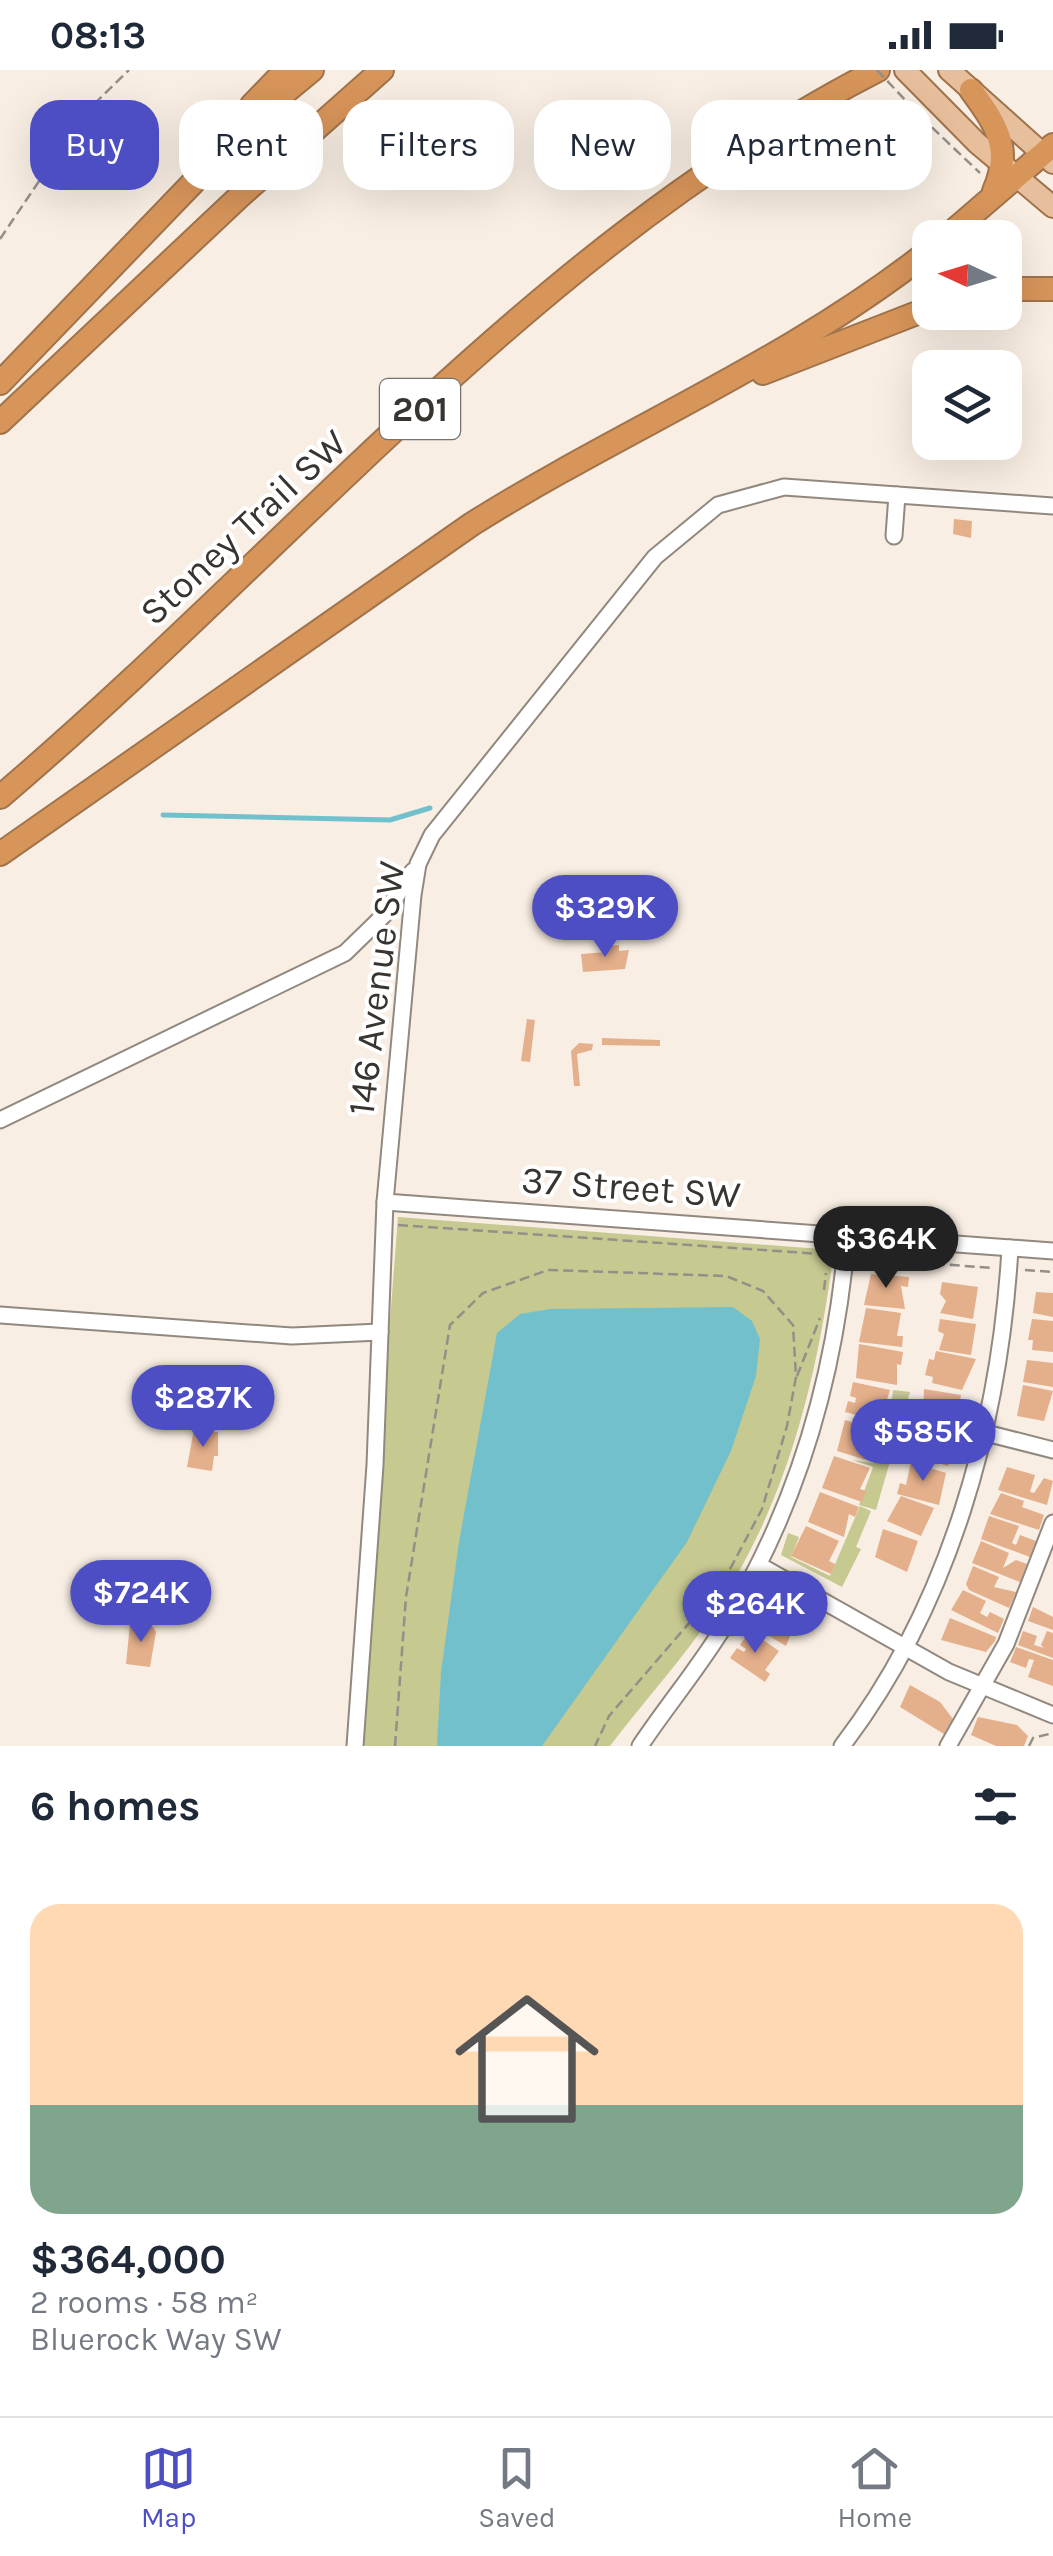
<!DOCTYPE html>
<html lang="en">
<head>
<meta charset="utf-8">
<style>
  :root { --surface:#fff; --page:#f6f6f7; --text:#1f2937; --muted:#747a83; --line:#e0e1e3; --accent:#4d4ec4 }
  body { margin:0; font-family:Karla,sans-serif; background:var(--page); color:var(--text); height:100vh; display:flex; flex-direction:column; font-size:38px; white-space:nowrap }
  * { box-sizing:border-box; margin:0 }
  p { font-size:32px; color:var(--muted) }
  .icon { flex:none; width:55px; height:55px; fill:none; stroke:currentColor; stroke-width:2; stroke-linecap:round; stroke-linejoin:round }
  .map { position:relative; height:1676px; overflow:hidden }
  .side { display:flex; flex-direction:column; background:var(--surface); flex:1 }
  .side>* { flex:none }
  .hud { position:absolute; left:30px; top:30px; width:995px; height:90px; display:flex; gap:20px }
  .needle { width:65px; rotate:274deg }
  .fabs { position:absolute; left:912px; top:150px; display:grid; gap:20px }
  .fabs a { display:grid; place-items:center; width:110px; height:110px; border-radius:20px; background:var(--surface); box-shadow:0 10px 40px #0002; font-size:50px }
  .price { position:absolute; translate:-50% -85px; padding:0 22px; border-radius:35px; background:var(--accent); color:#fff; font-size:32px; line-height:65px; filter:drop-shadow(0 2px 5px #0008) }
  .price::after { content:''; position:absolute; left:50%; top:60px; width:30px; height:22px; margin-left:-15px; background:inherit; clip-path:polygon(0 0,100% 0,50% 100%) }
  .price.active { background:#222; color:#fff }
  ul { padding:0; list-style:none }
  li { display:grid; align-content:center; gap:20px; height:530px; padding:0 30px }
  li span { display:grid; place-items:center; height:310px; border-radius:30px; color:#555 }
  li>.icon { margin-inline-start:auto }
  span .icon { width:180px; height:180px; fill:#fffc; stroke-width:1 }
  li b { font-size:42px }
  h2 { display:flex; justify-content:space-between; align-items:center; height:120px; padding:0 30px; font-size:42px }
  .pill { padding:0 35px; border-radius:30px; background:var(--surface); box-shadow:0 10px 40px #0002; font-size:35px; line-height:90px }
  .pill.active { background:var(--accent); color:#fff }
  .status { display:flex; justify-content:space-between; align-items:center; height:70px; padding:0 50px; background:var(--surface); direction:ltr }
  .status svg { height:28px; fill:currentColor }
  .tab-bar { display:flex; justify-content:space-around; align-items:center; height:140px; border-top:2px solid var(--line); background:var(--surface); font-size:28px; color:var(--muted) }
  .tab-bar a { display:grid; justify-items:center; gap:5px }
  .tab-bar .active { color:var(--accent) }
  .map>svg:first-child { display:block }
</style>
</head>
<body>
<div class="status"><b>08:13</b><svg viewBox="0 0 49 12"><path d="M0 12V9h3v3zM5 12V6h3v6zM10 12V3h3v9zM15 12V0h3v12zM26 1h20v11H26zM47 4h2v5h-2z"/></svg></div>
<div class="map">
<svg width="1053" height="1676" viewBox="0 0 1053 1676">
  <rect width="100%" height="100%" fill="#f8eee3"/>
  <g fill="#c6c990">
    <path d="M398 1147 834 1180C817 1312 786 1435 714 1542 683 1589 644 1631 610 1676H357Z"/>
    <path d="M893 1320 910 1322 876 1440 859 1435 873 1397 852 1390 873 1393 888 1360 875 1356 889 1354Z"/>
    <path d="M860 1436 871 1441 856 1477 861 1479 842 1517 781 1485 788 1463 799 1467 791 1487 830 1506Z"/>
  </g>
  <path fill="#72c0cb" d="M733 1237 752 1251 760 1269 756 1306 731 1381 687 1472 542 1676H437L441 1602 459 1472 497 1263 520 1244 550 1239Z"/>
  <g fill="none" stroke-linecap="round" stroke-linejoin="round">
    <path stroke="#72c0cb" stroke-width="5" d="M163 745 390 750 430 738"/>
  </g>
  <g fill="#e4af8b">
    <path d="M954 449 972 451 971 468 953 464Z"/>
    <path d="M619 875V881L629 880 625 899 583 902 581 884 607 882V876Z"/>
    <path d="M527 949 535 950 530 992 521 991Z"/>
    <path d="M602 968 660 970V976L602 975Z"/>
    <path d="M579 973 593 974 592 980 577 984 580 1016H574L571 981Z"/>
    <path d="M871 1204 909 1207 908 1217 901 1216 905 1239 864 1235Z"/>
    <path d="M942 1212 978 1217 973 1249 940 1243 946 1231 940 1224Z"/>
    <path d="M1036 1222 1053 1223V1247L1033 1243Z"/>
    <path d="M866 1238 901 1243 897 1266H903L902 1277 859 1272Z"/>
    <path d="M940 1249 976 1254 971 1285 939 1280 944 1264 938 1261Z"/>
    <path d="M1032 1249 1053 1251V1282L1032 1280 1033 1270H1028Z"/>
    <path d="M859 1274 903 1282 901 1295 897 1294V1315L856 1308Z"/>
    <path d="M936 1281 976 1289 962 1320 932 1313 933 1307 925 1305 929 1289 934 1290Z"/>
    <path d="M1027 1290 1053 1293V1317L1023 1312Z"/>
    <path d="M853 1312 890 1320 883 1342 889 1343 887 1353 845 1342 848 1331 855 1333 856 1328 850 1326Z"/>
    <path d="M1023 1315 1053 1321 1044 1351 1017 1346Z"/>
    <path d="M924 1319 961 1325 956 1356 923 1348Z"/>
    <path d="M845 1350 884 1361 882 1370 875 1368 873 1392 837 1381Z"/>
    <path d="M918 1352 959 1364 948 1396 911 1385 921 1364 915 1362Z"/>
    <path d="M194 1359 218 1362V1386H214L212 1401 187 1397Z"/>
    <path d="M834 1386 870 1398 860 1419 866 1421 862 1432 822 1418Z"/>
    <path d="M911 1392 946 1403 939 1435 897 1424 900 1413 906 1415Z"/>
    <path d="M1007 1397 1035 1405 1030 1422 1034 1423 1044 1408 1053 1411 1047 1435 998 1420Z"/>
    <path d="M820 1422 859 1437 855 1447 849 1444 844 1467 808 1452Z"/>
    <path d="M1001 1423 1024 1431 1022 1437 1044 1445 1039 1460 990 1444Z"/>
    <path d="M901 1426 934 1438 921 1466 887 1451Z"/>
    <path d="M989 1446 1019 1456 1012 1473 1016 1475 1020 1465 1036 1471 1030 1487 981 1469Z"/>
    <path d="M806 1456 839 1471 829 1491 835 1494 831 1504 791 1486Z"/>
    <path d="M883 1459 918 1471 907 1502 875 1487Z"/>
    <path d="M981 1471 1009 1483 1003 1498 1016 1490 1027 1494 1020 1512 972 1493Z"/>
    <path d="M973 1496 999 1507 994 1517 1016 1522 1009 1538 969 1520 966 1514Z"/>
    <path d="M963 1520 986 1531 980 1543 987 1547 990 1542 1004 1549 998 1563 951 1540Z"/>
    <path d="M770 1528 805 1549 801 1557 795 1554 786 1576 754 1557Z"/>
    <path d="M1033 1537 1053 1547V1560L1028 1551Z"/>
    <path d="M950 1548 996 1567 995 1571 986 1582 941 1570Z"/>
    <path d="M130 1554 153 1557 156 1562 150 1597 126 1594Z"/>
    <path d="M750 1561 779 1581 765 1600 770 1604 765 1612 730 1588 737 1578 744 1582 746 1579 740 1575Z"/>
    <path d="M1023 1561 1037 1566 1034 1575 1044 1578 1041 1575 1047 1561 1053 1563V1588L1018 1575Z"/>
    <path d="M1016 1577 1053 1590V1616L1028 1607 1034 1590 1029 1589 1026 1598 1010 1592Z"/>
    <path d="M910 1615 940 1632 953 1649 944 1664 900 1637Z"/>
    <path d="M978 1647 1017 1655 1028 1666 1024 1676H996L971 1665Z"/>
  </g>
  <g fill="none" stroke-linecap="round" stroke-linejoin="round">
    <g stroke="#91887f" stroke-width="19">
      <g id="minor">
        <path d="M894 466 897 425"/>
        <path d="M0 1050 345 883 383 846 413 801"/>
        <path d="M385 1132 1053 1181"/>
        <path d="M0 1245 292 1266 380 1262"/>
        <path d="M986 1363 1053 1380"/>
        <path d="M759 1495 949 1602 1053 1645"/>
        <path d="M355 1676 375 1395 385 1132 413 825 418 794 432 765 655 487 718 435 784 417 1053 436"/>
        <path d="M640 1676C668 1634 702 1594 728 1550 799 1432 836 1302 847 1166"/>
        <path d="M842 1676C950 1535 1000 1353 1010 1178"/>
        <path d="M948 1676 1006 1574 1053 1453"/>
      </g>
    </g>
    <g stroke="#a0734b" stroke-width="24">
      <g id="major">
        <path d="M905 0 977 73 1053 137"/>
        <path d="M949 0 1053 93"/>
      </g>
    </g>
    <g stroke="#a0734b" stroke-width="26">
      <g id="highway">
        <path d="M971 20C996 54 1013 79 994 121"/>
        <path d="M252 35 286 0"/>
        <path d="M945 168 1053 75"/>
        <path d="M1005 219H1053"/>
        <path d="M763 303 930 238"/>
        <path d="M0 313 260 43 312 0"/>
        <path d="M0 352 240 126 382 0"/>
        <path d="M0 727C289 482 536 175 878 0"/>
        <path d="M0 784 472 454C623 359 790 291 930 180"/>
      </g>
    </g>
    <g stroke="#968f88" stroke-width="2.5" stroke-dasharray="10 5" stroke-linecap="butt">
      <path d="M921 47 980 103"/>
      <path d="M0 169 85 43 129 0"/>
      <path d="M398 1155 821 1184 826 1191"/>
      <path d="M860 1188 992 1198"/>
      <path d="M1025 1200 1053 1202"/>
      <path d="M824 1220 826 1203"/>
      <path d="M797 1306 820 1248"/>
      <path d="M395 1676 406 1527 450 1255 483 1223 548 1200 726 1206 763 1221 793 1255 796 1307 787 1356 762 1439 721 1516 609 1646 595 1676"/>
      <path d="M1029 1676 1033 1668 1053 1663"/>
    </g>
    <use href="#minor" stroke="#fff" stroke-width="15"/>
    <use href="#major" stroke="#e8bf9c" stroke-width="20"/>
    <use href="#highway" stroke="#d8955a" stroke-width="22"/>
    <path stroke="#968f88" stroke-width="2.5" stroke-dasharray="10 5" stroke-linecap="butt" d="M877 0 921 47"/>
  </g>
  <g text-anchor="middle" stroke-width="8" stroke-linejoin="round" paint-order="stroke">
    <rect fill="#fff" stroke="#74716e" stroke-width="2.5" x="380" y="309" width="80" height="60" rx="8"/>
    <g font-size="35" font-weight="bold" fill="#383430">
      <text x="420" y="351">201</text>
    </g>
    <g font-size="38" fill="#383430" stroke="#fff">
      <text transform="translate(243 457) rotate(-43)" y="13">Stoney Trail SW</text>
      <text transform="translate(376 918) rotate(-83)" y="13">146 Avenue SW</text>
      <text transform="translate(631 1117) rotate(4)" y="13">37 Street SW</text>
    </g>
  </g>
</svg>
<div class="fabs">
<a><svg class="needle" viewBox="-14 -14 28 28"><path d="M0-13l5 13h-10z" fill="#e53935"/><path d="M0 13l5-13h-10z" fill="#747a83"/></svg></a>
<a><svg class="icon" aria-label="layers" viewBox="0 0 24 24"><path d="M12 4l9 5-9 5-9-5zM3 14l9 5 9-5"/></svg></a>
</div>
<b class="price" style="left:605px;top:890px">$329K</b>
<b class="price active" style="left:886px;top:1221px">$364K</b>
<b class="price" style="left:203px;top:1380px">$287K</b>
<b class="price" style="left:923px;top:1414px">$585K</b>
<b class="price" style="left:141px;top:1575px">$724K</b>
<b class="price" style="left:755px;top:1586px">$264K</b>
<div class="hud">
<a class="pill active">Buy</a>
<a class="pill">Rent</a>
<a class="pill">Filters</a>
<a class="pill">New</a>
<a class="pill">Apartment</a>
</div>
</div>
<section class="side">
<h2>6 homes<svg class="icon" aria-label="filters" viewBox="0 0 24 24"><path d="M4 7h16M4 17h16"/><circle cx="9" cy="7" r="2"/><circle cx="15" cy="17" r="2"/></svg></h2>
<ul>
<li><span style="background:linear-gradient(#ffd9b3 65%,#7fa58c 0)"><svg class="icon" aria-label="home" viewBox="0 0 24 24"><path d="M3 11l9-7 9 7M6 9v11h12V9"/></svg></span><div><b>$364,000</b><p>2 rooms · 58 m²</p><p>Bluerock Way SW</p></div></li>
</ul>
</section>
<nav class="tab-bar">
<a class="active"><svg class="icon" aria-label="map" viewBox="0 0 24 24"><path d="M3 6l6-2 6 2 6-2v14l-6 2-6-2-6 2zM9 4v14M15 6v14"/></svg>Map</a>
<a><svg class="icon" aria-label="saved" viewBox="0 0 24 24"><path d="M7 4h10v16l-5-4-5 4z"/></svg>Saved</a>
<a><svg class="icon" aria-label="home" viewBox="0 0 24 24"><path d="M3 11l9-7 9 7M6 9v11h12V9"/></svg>Home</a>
</nav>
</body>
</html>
